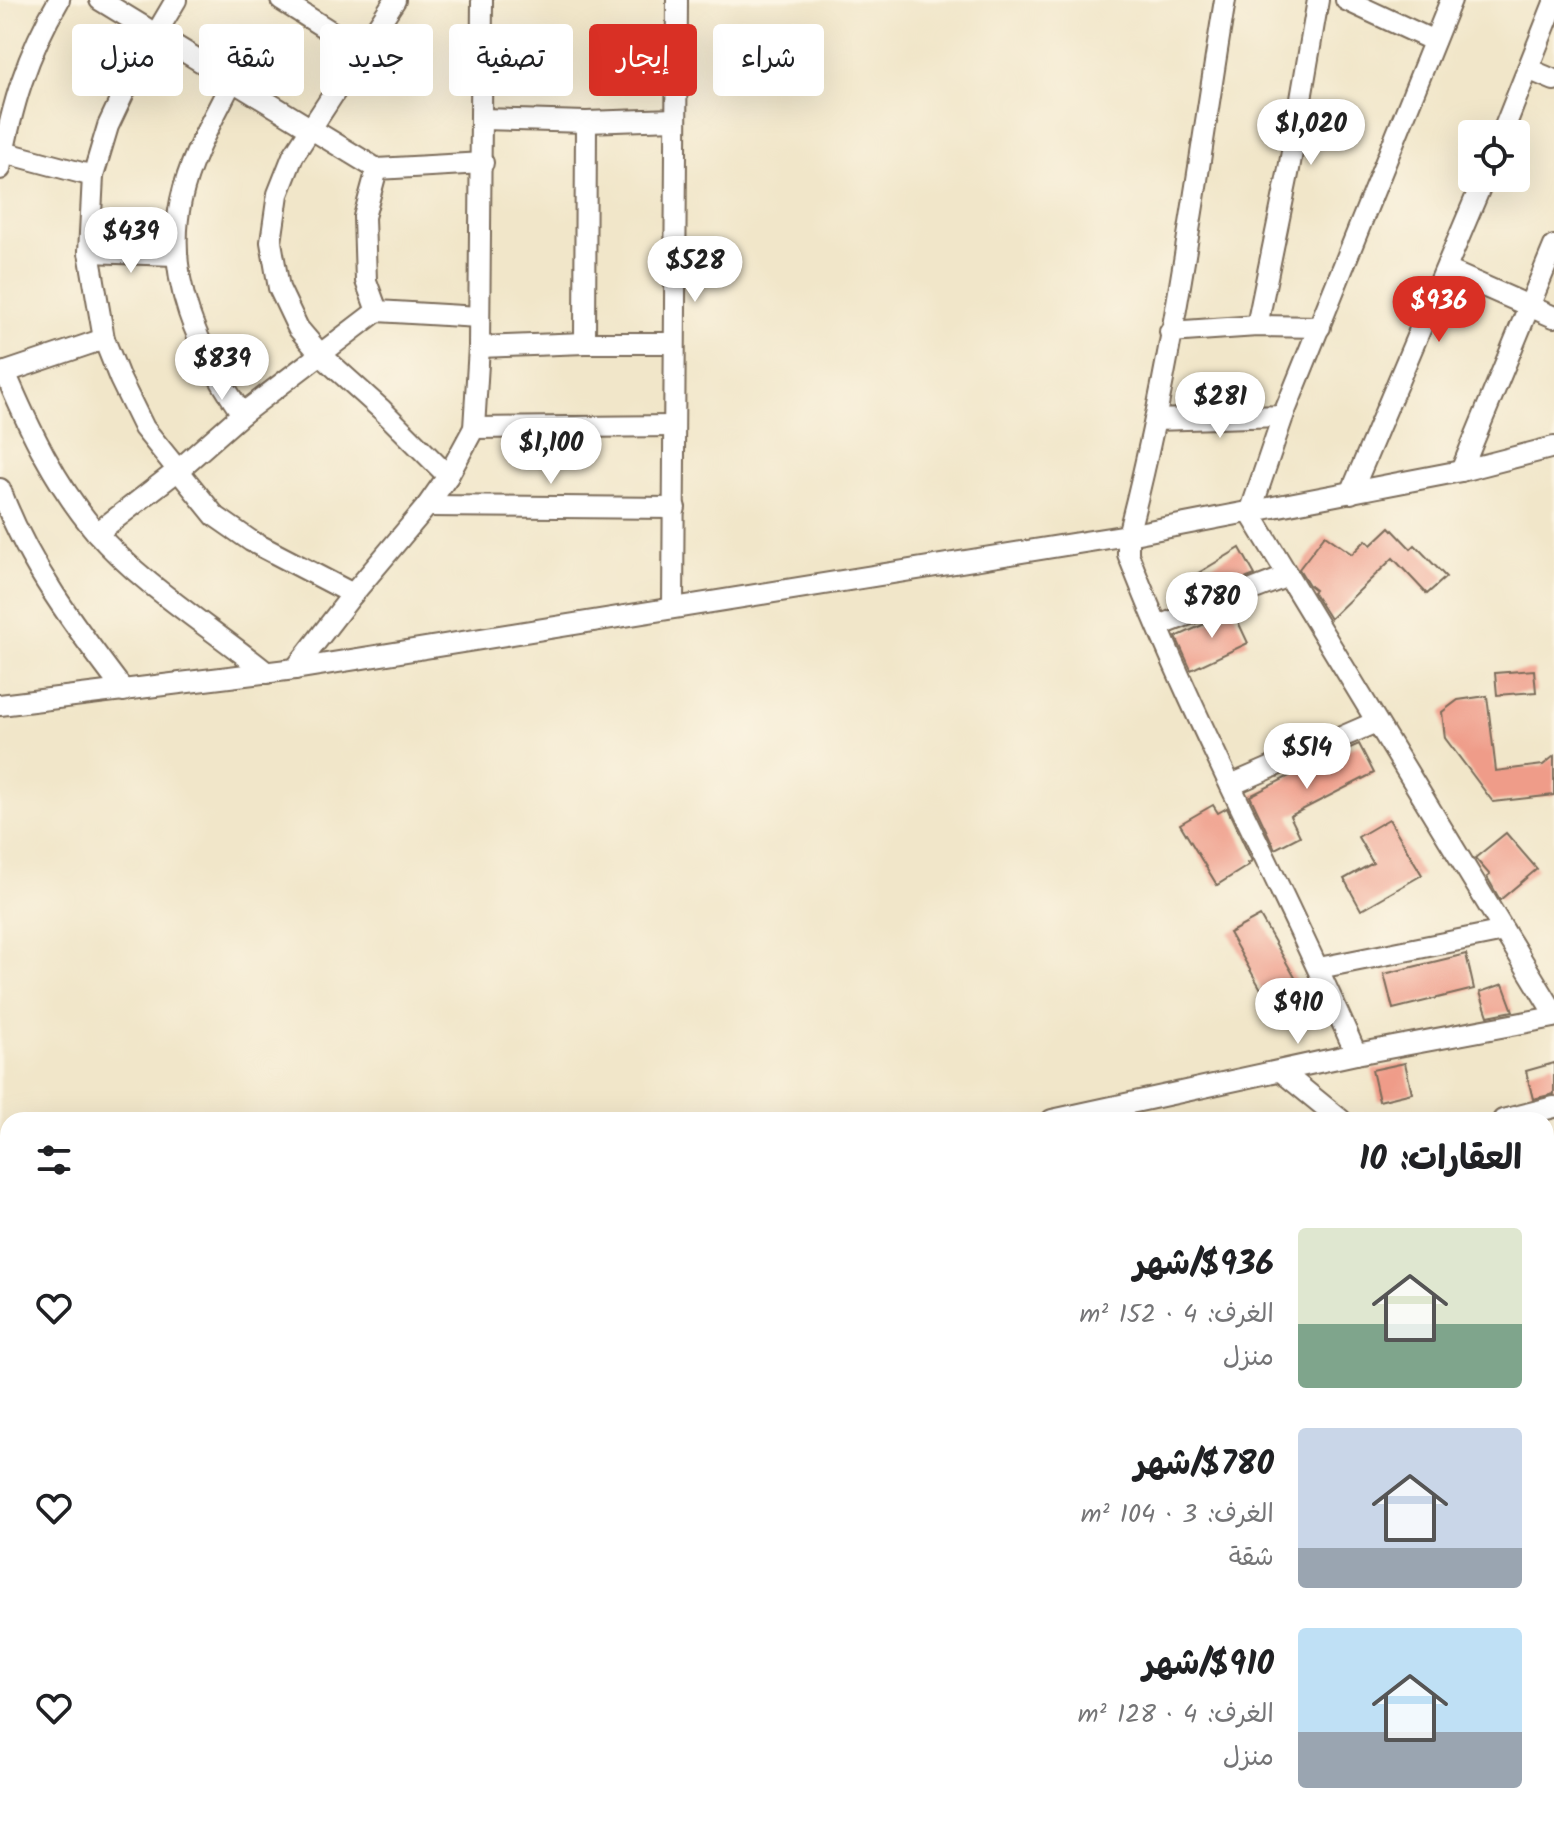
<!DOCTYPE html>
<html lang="ar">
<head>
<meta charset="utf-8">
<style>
  :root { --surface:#fff; --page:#f2f2f2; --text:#202124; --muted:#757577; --accent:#d93025 }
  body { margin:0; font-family:Kalam,"Playpen Sans Arabic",sans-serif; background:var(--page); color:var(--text); direction:rtl; height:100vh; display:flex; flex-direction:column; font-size:30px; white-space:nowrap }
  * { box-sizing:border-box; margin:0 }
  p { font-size:26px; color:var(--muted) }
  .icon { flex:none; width:44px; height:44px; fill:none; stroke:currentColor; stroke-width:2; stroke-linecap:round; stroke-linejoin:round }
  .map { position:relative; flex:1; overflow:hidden; direction:ltr }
  .details { position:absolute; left:0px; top:1112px; width:1554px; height:712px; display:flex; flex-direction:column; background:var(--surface); border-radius:24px 24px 0 0; box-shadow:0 8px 32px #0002; direction:rtl }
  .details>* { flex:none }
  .top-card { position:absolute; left:24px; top:24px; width:800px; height:72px; direction:rtl; display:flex; gap:16px }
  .tools { position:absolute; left:1458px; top:120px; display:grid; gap:16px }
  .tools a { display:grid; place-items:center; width:72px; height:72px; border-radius:8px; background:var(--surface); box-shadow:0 8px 32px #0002; font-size:40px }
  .price { position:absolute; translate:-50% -68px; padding:0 18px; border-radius:28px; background:#fff; color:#222; font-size:26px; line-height:52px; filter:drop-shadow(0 2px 4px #0008) }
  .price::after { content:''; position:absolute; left:50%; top:48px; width:24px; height:18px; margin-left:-12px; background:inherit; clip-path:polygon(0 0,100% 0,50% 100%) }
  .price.on { background:var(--accent); color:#fff }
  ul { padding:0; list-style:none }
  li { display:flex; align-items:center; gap:24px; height:200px; padding:0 32px }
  li span { display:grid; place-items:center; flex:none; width:224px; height:160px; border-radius:8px; color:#555 }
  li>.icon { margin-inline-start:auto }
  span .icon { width:96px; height:96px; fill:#fffc; stroke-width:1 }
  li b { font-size:34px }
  h2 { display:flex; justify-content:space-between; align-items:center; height:96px; padding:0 32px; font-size:34px }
  .tag { padding:0 28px; border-radius:8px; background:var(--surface); box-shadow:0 8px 32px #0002; font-size:28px; line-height:72px }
  .tag.on { background:var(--accent); color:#fff }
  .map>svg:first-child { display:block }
</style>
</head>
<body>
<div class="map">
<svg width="1554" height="1824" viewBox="0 0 1554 1824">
  <rect width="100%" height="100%" fill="#fcf5e5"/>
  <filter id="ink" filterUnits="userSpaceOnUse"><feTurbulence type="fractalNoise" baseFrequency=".0125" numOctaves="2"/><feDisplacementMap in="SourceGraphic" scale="16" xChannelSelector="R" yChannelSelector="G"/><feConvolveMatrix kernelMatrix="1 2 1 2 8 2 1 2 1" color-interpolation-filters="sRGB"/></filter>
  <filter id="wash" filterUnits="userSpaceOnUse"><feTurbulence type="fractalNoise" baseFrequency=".006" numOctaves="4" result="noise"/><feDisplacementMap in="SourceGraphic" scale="32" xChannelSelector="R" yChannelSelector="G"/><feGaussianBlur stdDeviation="1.8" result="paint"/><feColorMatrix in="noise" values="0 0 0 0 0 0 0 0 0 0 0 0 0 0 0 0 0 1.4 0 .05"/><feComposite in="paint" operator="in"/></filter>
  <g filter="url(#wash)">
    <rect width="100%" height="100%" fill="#f1e6c9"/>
    <path fill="#86b873" stroke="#607148" stroke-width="2" d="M387 1816H817L804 1824H384Z"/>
    <g id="blocks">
      <g fill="#ef9c89">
        <path d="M1390 527 1411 549 1415 545 1446 577 1427 594 1393 558 1330 619 1313 592 1315 590 1309 585 1299 569 1325 535 1352 554 1366 540 1371 545Z"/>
        <path d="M1240 548 1255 575 1195 598 1185 581Z"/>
        <path d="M1233 611 1248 643 1191 670 1176 637Z"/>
        <path d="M1534 670 1536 692 1497 695 1495 673Z"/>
        <path d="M1487 696 1496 771 1543 765 1554 756V795L1493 802 1445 738 1442 712 1458 700Z"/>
        <path d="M1359 744 1374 773 1290 816 1300 836 1275 849 1250 796 1311 765Z"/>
        <path d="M1213 805 1218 813 1227 808 1252 861 1248 863 1249 865 1217 885 1180 824Z"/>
        <path d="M1389 819 1422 875 1361 910 1344 879 1373 863 1358 837Z"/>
        <path d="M1506 833 1537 869 1500 900 1487 877 1490 875 1475 858Z"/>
        <path d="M1260 916 1301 988 1270 1005 1229 933Z"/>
        <path d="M1466 954 1474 989 1393 1009 1384 974Z"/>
        <path d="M1503 984 1513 1011 1488 1016 1480 992Z"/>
        <path d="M1405 1063 1412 1093 1379 1101 1372 1070Z"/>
        <path d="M1554 1063V1094L1533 1099 1526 1071Z"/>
      </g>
    </g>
  </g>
  <g filter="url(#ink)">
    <use href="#blocks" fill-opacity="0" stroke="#7b6c5a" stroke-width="2"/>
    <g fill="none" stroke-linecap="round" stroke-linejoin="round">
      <g stroke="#7b6c5a" stroke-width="24">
        <g id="minor">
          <path d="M100 0 377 169 483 163"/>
          <path d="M176 0 134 71 108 126 93 176 89 252 104 339 120 379 144 428 215 516 251 541 353 594"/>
          <path d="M281 0 363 52"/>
          <path d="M395 0 293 156 278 194 271 242 279 288 298 328 321 355 382 410 448 476"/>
          <path d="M1225 0C1196 178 1174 360 1128 535V554C1194 725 1284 886 1356 1054"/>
          <path d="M1346 0 1434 41"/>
          <path d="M1451 0 1283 416 1250 513 1554 1013"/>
          <path d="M1528 69 1554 80"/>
          <path d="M232 81C213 119 190 158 181 200 164 279 199 351 242 414"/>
          <path d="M482 119 586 122 675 119"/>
          <path d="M1502 134 1554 3"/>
          <path d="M3 152 93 176"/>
          <path d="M0 169C12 106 26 56 59 0"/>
          <path d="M377 169 364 217 366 281 377 311 479 317"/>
          <path d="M89 252 175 255"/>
          <path d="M1447 270 1554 317"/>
          <path d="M1257 326 1289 169 1318 0"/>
          <path d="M1170 332 1257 326 1320 327"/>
          <path d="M585 343 586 122"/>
          <path d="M479 347 585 343H673"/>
          <path d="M5 372C29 429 56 485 96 532 142 585 212 628 267 673"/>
          <path d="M0 374 104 339"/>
          <path d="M1155 420 1283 416"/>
          <path d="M474 428 674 426"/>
          <path d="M1461 471 1554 246"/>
          <path d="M0 489C28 565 76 628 124 691"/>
          <path d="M1351 493 1484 178"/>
          <path d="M427 506 675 508"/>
          <path d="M97 533 177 471 242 414 377 311"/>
          <path d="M673 607 677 0"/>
          <path d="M1159 626 1288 576"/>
          <path d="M295 669 353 594 427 506 448 476 474 428 479 347 482 0"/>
          <path d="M0 705 295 669 1128 535 1461 471 1554 447"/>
          <path d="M1231 785 1376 722"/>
          <path d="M1319 968 1504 931"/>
          <path d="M1282 1072 1341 1120"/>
          <path d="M1052 1120 1356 1054 1554 1017"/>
          <path d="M1503 1120 1554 1107"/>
          <path d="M1554 1264 1546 1270 1554 1278"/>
          <path d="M1546 1396 1554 1394"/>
        </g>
      </g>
      <use href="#minor" stroke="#fff" stroke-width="20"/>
    </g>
  </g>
</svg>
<div class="tools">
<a><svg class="icon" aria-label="locate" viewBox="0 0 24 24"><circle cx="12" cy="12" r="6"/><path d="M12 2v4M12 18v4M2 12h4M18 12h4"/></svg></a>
</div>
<b class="price" style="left:1311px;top:167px">$1,020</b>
<b class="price" style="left:131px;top:275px">$439</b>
<b class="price" style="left:695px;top:304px">$528</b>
<b class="price on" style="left:1439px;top:344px">$936</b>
<b class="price" style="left:222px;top:402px">$839</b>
<b class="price" style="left:1220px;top:440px">$281</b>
<b class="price" style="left:551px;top:486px">$1,100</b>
<b class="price" style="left:1212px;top:640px">$780</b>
<b class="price" style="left:1307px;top:791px">$514</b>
<b class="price" style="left:1298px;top:1046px">$910</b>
<div class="top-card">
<a class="tag">شراء</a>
<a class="tag on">إيجار</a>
<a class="tag">تصفية</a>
<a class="tag">جديد</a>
<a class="tag">شقة</a>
<a class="tag">منزل</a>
</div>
<section class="details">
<h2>العقارات: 10<svg class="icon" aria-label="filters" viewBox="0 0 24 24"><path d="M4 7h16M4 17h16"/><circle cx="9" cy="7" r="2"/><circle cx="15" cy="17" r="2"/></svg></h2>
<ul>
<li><span style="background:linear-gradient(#dfe7d0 60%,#7fa58c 0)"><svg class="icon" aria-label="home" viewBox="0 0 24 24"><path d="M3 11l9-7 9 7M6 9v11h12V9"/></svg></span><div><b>$936/شهر</b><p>الغرف: 4 · 152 m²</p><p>منزل</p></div><svg class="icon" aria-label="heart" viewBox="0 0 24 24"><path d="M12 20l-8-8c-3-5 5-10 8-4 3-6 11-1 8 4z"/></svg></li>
<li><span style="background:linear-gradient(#c9d6e8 75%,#9aa5b1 0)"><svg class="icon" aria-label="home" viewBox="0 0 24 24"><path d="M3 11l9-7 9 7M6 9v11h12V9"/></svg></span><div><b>$780/شهر</b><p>الغرف: 3 · 104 m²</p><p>شقة</p></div><svg class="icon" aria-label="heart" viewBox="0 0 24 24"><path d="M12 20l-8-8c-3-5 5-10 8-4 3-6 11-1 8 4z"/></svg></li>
<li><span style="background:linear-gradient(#bfe0f5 65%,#9aa5b1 0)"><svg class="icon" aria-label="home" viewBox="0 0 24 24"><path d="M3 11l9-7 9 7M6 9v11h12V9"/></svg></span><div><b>$910/شهر</b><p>الغرف: 4 · 128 m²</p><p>منزل</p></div><svg class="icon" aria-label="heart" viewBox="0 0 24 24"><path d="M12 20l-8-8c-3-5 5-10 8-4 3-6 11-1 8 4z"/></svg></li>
</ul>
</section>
</div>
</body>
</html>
